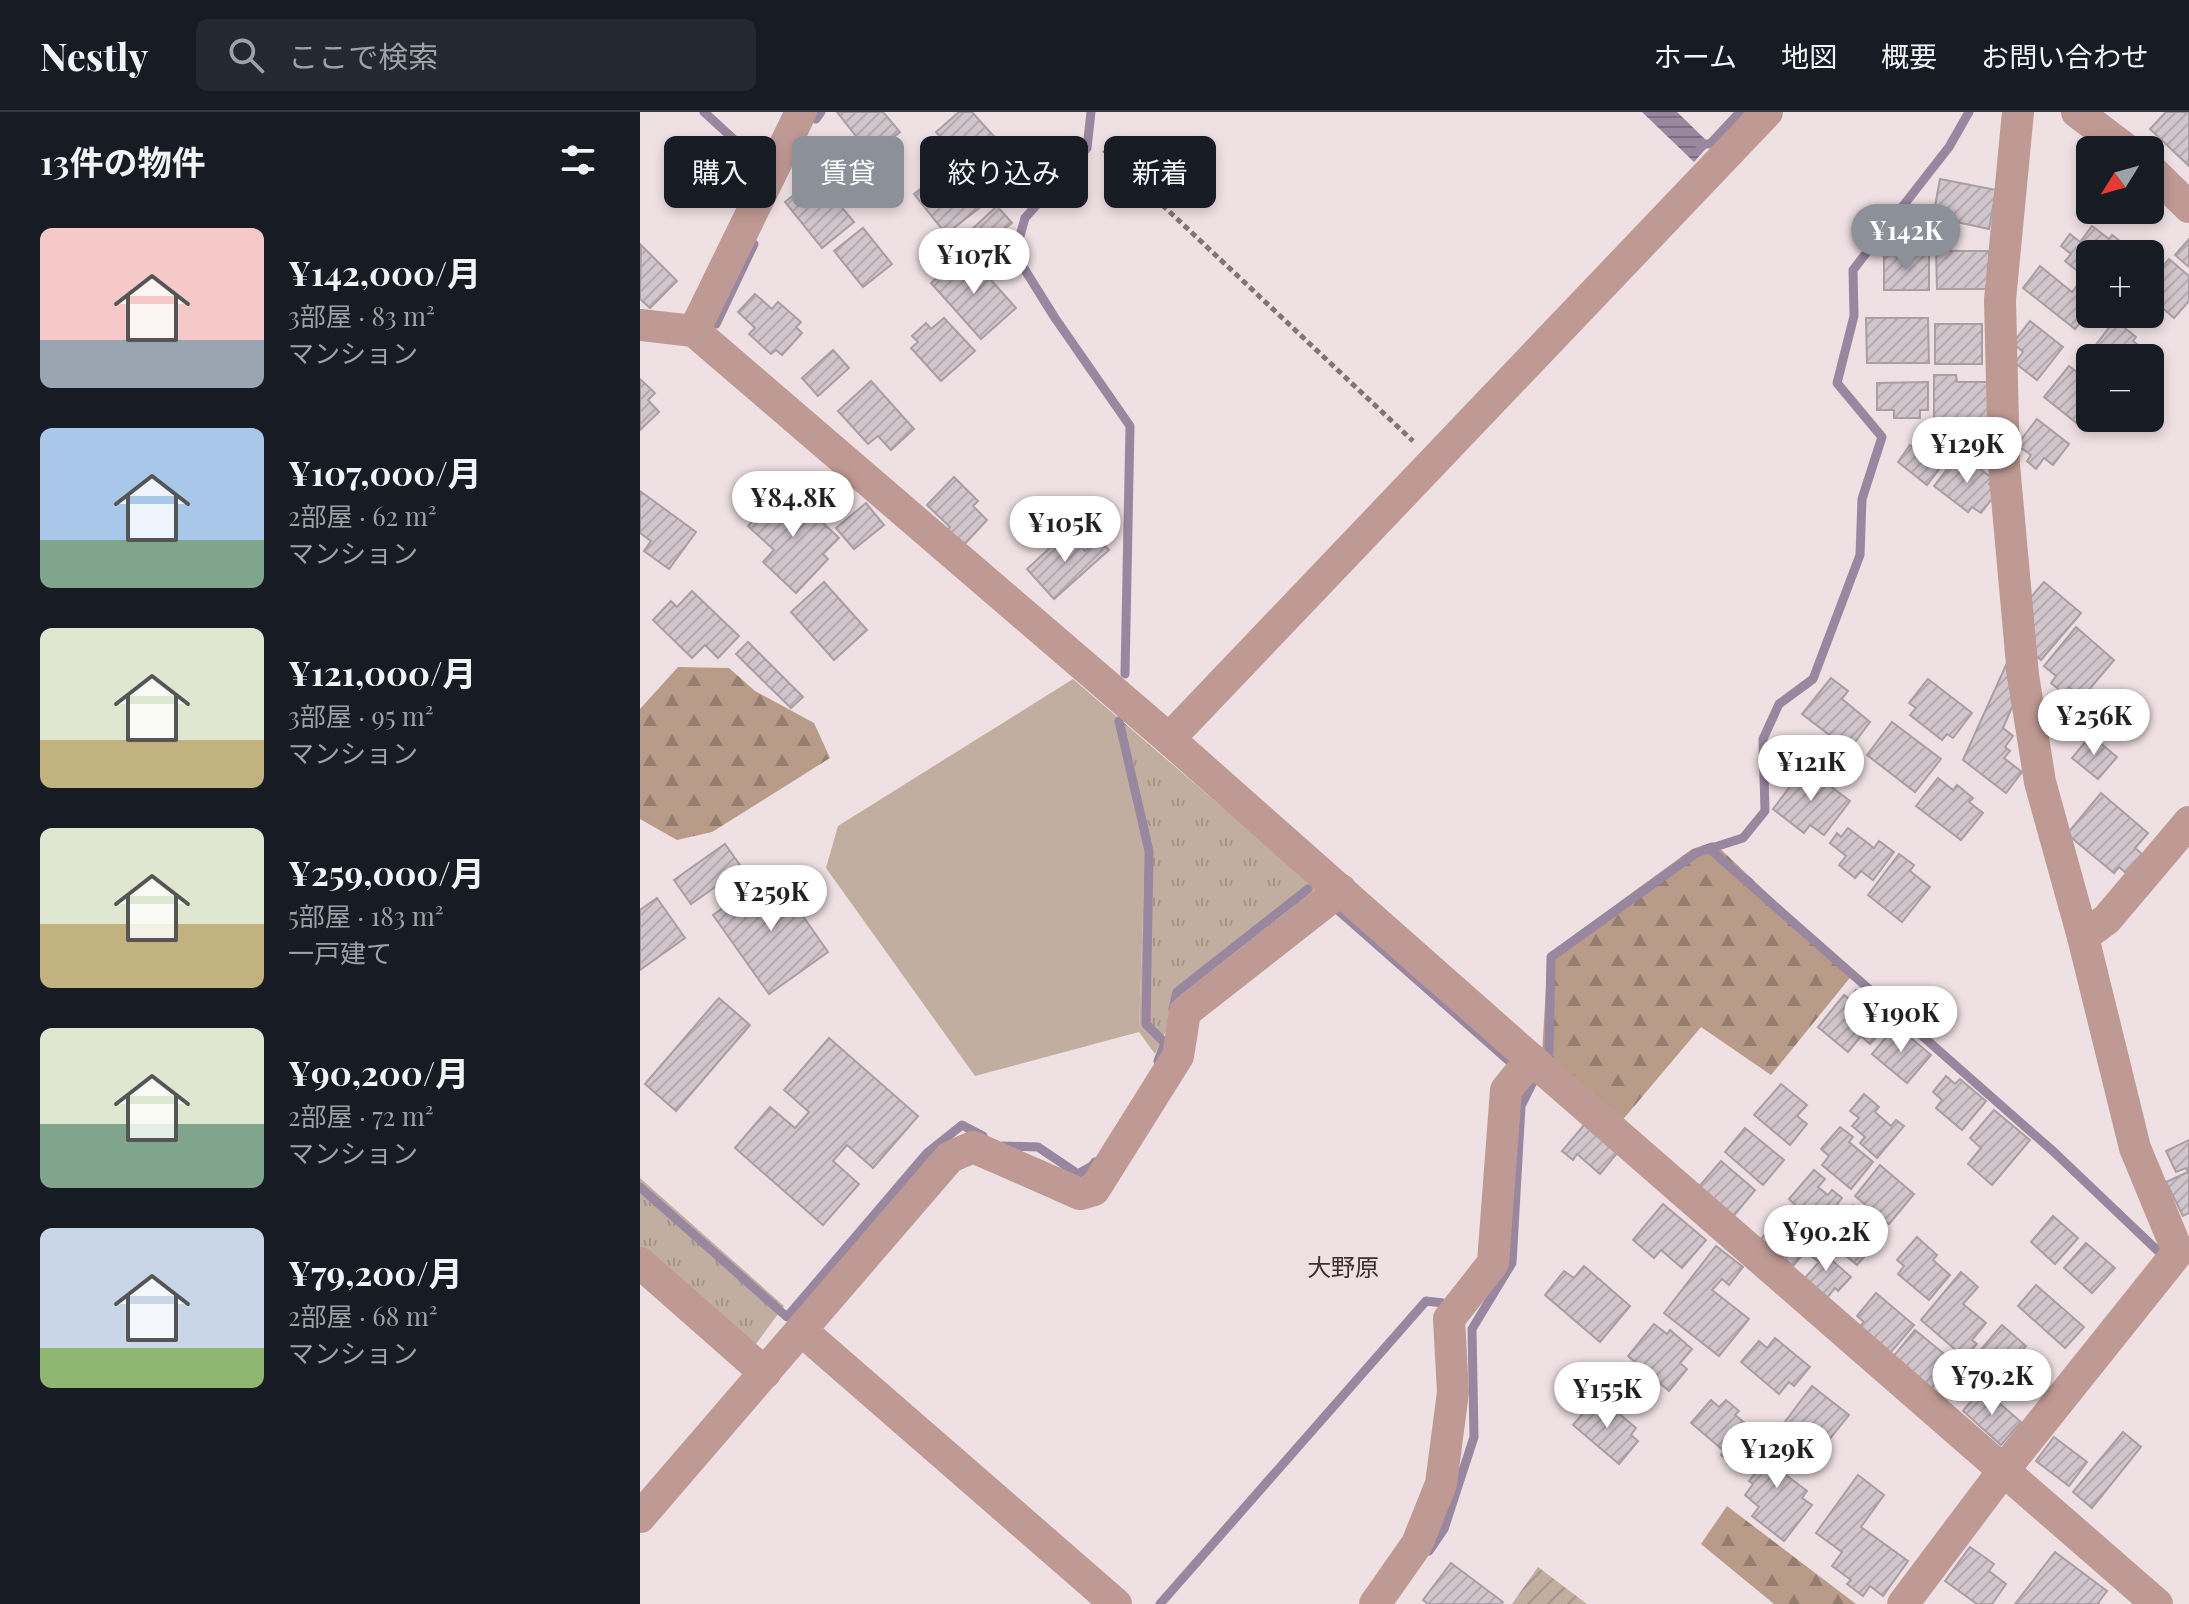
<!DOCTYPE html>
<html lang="ja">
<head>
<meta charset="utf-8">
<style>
  :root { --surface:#171b24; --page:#242831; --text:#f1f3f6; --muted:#9ea1a6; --line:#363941; --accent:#8c9099 }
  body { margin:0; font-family:"Playfair Display","Noto Sans JP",serif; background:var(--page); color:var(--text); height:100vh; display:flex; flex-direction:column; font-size:30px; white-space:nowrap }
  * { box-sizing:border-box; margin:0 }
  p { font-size:26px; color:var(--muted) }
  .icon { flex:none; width:44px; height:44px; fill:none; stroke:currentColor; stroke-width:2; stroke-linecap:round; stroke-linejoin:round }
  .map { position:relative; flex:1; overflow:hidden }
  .drawer { display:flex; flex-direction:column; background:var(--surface); width:640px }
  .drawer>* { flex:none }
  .banner { position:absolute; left:24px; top:24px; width:760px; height:72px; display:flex; gap:16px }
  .needle { width:52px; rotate:233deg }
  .tools { position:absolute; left:1436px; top:24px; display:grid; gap:16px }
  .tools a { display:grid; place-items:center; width:88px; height:88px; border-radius:12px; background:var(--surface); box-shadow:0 4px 12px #0003; font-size:40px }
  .price { position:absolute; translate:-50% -68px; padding:0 18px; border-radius:28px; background:#fff; color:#222; font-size:26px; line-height:52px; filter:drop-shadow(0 2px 4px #0008) }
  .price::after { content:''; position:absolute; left:50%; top:48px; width:24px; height:18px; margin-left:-12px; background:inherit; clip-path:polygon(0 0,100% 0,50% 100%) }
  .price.selected { background:var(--accent); color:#fff }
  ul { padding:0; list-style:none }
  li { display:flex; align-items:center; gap:24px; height:200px; padding:0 40px }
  li span { display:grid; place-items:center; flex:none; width:224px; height:160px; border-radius:12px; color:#555 }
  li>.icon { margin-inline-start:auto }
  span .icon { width:96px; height:96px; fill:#fffc; stroke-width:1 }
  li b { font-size:34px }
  h2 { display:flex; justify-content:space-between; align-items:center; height:96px; padding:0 40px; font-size:34px }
  .chip { padding:0 28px; border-radius:12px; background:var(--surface); box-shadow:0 4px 12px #0003; font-size:28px; line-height:72px }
  .chip.selected { background:var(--accent); color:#fff }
  header { display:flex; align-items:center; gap:48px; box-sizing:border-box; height:112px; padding:0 40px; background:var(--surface); border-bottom:2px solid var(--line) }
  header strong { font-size:38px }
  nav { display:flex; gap:44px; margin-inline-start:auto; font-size:28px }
  .search { width:560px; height:72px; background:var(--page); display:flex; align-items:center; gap:20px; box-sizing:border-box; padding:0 28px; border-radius:12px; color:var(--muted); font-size:30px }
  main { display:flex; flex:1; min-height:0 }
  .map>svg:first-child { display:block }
</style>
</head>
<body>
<header>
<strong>Nestly</strong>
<div class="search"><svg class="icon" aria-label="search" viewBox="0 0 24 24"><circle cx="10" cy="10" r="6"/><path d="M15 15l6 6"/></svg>ここで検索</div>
<nav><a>ホーム</a><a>地図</a><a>概要</a><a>お問い合わせ</a></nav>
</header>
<main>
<section class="drawer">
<h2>13件の物件<svg class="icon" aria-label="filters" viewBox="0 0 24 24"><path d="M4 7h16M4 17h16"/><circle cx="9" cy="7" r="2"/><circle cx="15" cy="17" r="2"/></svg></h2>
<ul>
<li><span style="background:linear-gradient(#f6c9c9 70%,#9aa5b1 0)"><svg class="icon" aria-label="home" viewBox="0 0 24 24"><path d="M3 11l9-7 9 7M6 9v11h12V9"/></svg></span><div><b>¥142,000/月</b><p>3部屋 · 83 m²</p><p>マンション</p></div></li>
<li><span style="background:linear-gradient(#a9c7e8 70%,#7fa58c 0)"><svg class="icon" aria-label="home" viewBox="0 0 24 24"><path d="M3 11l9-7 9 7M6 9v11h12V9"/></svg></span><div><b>¥107,000/月</b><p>2部屋 · 62 m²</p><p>マンション</p></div></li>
<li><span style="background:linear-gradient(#dfe7d0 70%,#c2b280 0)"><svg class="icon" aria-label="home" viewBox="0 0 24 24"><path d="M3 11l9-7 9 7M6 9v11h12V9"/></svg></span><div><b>¥121,000/月</b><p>3部屋 · 95 m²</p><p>マンション</p></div></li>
<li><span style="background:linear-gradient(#dfe7d0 60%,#c2b280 0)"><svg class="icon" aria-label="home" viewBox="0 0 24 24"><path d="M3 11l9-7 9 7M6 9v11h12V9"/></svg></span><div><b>¥259,000/月</b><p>5部屋 · 183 m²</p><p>一戸建て</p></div></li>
<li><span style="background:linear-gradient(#dfe7d0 60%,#7fa58c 0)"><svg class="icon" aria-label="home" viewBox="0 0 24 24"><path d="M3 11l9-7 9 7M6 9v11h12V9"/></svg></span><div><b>¥90,200/月</b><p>2部屋 · 72 m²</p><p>マンション</p></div></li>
<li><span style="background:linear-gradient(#c9d6e8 75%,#8fb573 0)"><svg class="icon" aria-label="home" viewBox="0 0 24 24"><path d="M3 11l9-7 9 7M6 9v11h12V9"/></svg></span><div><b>¥79,200/月</b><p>2部屋 · 68 m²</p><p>マンション</p></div></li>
</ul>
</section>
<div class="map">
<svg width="1549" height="1492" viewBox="0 0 1549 1492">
  <defs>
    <pattern id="grass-tufts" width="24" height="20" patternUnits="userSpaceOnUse" patternTransform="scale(2)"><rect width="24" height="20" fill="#c2ada1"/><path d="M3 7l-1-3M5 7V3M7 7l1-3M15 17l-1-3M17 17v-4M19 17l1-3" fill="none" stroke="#a6948a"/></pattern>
    <pattern id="forest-firs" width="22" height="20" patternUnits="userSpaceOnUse" patternTransform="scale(2)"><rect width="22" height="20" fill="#b89b89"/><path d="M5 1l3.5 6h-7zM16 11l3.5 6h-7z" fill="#957d6f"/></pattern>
    <pattern id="garden-furrows" width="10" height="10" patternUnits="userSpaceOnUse" patternTransform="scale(2)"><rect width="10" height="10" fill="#c2ada1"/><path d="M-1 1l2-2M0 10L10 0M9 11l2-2" fill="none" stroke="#a6948a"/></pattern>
    <pattern id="water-rules" width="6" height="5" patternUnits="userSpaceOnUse" patternTransform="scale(2)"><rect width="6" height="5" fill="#9987a0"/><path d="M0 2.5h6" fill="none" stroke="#7c6d81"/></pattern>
    <pattern id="building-hatch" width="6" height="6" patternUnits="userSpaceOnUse" patternTransform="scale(2)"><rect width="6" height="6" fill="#d2c6cd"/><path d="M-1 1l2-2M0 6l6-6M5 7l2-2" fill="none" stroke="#b4a9af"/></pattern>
  </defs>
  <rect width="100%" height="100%" fill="#efe0e3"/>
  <g fill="url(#grass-tufts)">
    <path d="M475 603 677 777 542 886 515 942 499 920 505 740Z"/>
    <path d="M0 1066 144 1194 113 1236 0 1137Z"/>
  </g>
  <g fill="url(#forest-firs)">
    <path d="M38 555 89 556 115 579 174 611 190 646 72 720 37 728 0 707V597Z"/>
    <path d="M1073 730 1213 862 1131 963 1061 915 980 1011 902 942 908 842 1052 737Z"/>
    <path d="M1087 1394 1216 1492H1134L1061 1432Z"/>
  </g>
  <path fill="url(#garden-furrows)" d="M898 1455 947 1492H872Z"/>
  <path fill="#c2ada1" d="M433 567 475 603 505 740 499 920 335 964 186 756 198 714Z"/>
  <path fill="url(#water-rules)" d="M1002 0H1037L1070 32 1054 50Z"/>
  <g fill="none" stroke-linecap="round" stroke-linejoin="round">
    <g stroke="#9987a0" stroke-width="9">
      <path d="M64 0 123 54"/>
      <path d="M451 0 447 36 385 106 375 142 415 206 490 314 485 562"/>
      <path d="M176 7 181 0"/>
      <path d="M1059 32H1070L1100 0"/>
      <path d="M76 212 114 132"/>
      <path d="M479 609 509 739 506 912 525 931 518 949"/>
      <path d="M1070 737 1414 1040 1519 1140"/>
      <path d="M699 799 868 948"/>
      <path d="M533 897 537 880 668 777"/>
      <path d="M909 941 911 845 1056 741 1103 726 1125 699 1123 627 1139 592 1173 567 1220 443 1222 387 1242 325 1197 271 1214 204 1213 158 1309 35 1329 0"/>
      <path d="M363 1034 398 1035 438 1062 452 1054 455 1050"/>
      <path d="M0 1075 147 1205 287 1041 322 1013 343 1024"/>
      <path d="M789 1439 804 1417 834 1325 832 1217 872 1151 881 994 892 972"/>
      <path d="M520 1492 786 1189 803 1191"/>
    </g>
  </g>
  <g fill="url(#building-hatch)" stroke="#aa9ea5" stroke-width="2">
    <path d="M197 0H243L260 20 231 43Z"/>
    <path d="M319 0H332L358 29 328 56 296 20Z"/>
    <path d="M1526 0H1549V54L1510 17Z"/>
    <path d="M312 53 343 93 306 122 274 82Z"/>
    <path d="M177 65 214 110 182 136 145 90Z"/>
    <path d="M1300 67 1356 78 1349 117 1293 105Z"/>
    <path d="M357 94 372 111 360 121 364 125 348 138 330 119Z"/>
    <path d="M1452 114 1469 127 1472 123 1481 130 1478 134 1488 142H1450V169L1425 149 1431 142 1421 134 1430 122 1440 130Z"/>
    <path d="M223 116 252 152 223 175 194 139Z"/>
    <path d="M1549 127V155L1535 143Z"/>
    <path d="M1 133 37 169 10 196 0 187Z"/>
    <path d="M1296 139H1349L1350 177H1297Z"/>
    <rect x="1244" y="141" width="45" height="37"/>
    <path d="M321 144 333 158 342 150 354 163 350 167 376 196 341 227 291 171Z"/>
    <path d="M1529 147 1549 164V189L1534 206 1510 185V169Z"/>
    <path d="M1400 154 1432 180 1440 170 1450 178V198L1435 217 1383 176Z"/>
    <path d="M115 182 132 197 138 190 161 210 156 215 162 221 142 243 136 238 131 242 109 222 115 216 98 200Z"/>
    <path d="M304 206 335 239 301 269 271 236 278 230 272 224 286 211 291 217Z"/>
    <path d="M1226 206H1288L1289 251H1227Z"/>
    <path d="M1475 208 1496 225 1493 229 1507 240 1503 246H1453L1448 243Z"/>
    <path d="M1390 209 1423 235 1397 268 1375 251 1383 240 1373 231Z"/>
    <rect x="1295" y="212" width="47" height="40"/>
    <path d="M193 238 209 256 178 284 162 266Z"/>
    <path d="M1429 254 1450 270V306H1452L1444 317 1404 285Z"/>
    <path d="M1294 263H1316L1317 270H1349V307L1294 308Z"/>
    <path d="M0 267 15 281 8 288 19 300 0 318Z"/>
    <path d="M231 269 274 317 251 338 238 324 228 332 198 299Z"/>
    <path d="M1288 270V298H1280V306H1254V298H1237V271Z"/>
    <path d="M1397 307 1429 332 1413 353 1404 346 1396 357 1387 349 1391 343 1377 333Z"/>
    <path d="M1270 333 1282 342 1289 333 1307 347 1287 373 1258 350Z"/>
    <path d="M1320 341 1353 367 1349 372 1358 379 1341 401 1332 395 1328 400 1294 374Z"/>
    <path d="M314 365 338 389 333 394 347 408 322 435 306 420 310 415 287 393Z"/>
    <path d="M145 375 199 426 183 442 188 447 156 481 123 450 134 438 108 414Z"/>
    <path d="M0 379 56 420 29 457 4 439 11 429 0 421Z"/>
    <path d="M226 391 244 413 214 437 196 416Z"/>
    <path d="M428 419 445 439 459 427 469 438 414 487 387 457Z"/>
    <path d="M184 470 227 518 194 548 151 500Z"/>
    <path d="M1404 470 1441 501 1401 548 1388 537 1387 490Z"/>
    <path d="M52 479 99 524 78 546 65 533 52 546 13 508 31 489 37 495Z"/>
    <path d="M1436 515 1474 548 1442 586 1429 575 1423 581 1411 571 1416 564 1404 554Z"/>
    <path d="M108 530 163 585 151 596 96 542Z"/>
    <path d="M1366 553 1373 593 1363 616 1373 624 1365 635 1370 639 1364 646 1382 660 1366 681 1323 648Z"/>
    <path d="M1191 566 1208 579 1202 587 1230 610 1209 638 1162 602Z"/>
    <path d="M1288 567 1332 601 1313 626 1307 622 1302 628 1270 603 1276 596 1269 591Z"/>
    <path d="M1252 610 1301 647 1275 680 1227 643Z"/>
    <path d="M1451 623 1477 645 1458 667 1432 646Z"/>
    <path d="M1165 655 1210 689 1184 723 1170 713 1164 721 1133 697Z"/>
    <path d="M1298 666 1313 678 1317 673 1333 686 1329 690 1343 701 1321 728 1276 694Z"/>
    <path d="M1461 681 1508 721 1495 736 1502 742 1486 761 1479 755 1474 761 1427 722Z"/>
    <path d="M1208 716 1234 736 1239 729 1254 740 1233 768 1221 759 1215 766 1199 753 1206 744 1190 731 1197 721 1201 725Z"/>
    <path d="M85 732 102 756 51 792 34 768Z"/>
    <path d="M1259 742 1274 753 1270 759 1290 775 1262 810 1228 783Z"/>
    <path d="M133 761 188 840 129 882 73 803Z"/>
    <path d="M17 786 45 826 0 858V798Z"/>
    <path d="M1216 878 1251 908 1230 932 1221 924 1208 940 1178 915 1204 883 1209 887Z"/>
    <path d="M79 886 110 913 36 999 5 972Z"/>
    <path d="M1256 913 1291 943 1267 971 1232 942Z"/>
    <path d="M189 926 278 1004 233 1056 207 1033 193 1049 219 1072 183 1113 95 1036 130 995 155 1016 169 1000 144 978Z"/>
    <path d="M1306 964 1315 972 1320 967 1346 989 1322 1018 1296 996 1302 988 1293 980Z"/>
    <path d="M1141 972 1167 993 1157 1004 1167 1012 1150 1033 1114 1003Z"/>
    <path d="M1224 982 1239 995 1235 1000 1251 1014 1256 1008 1264 1014 1237 1046 1220 1031 1225 1025 1212 1014 1219 1006 1210 999Z"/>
    <path d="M1354 998 1390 1028 1352 1073 1328 1052 1341 1036 1330 1026Z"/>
    <path d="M945 1012 978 1040 960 1062 937 1042 933 1048 922 1039Z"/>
    <path d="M1200 1015 1213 1025 1209 1030 1233 1050 1211 1077 1182 1053 1189 1044 1181 1037Z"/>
    <path d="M1105 1016 1144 1048 1123 1073 1085 1040Z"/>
    <path d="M1549 1028V1101L1543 1104 1526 1070 1548 1060 1546 1056 1536 1060 1526 1039Z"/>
    <path d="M1081 1049 1115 1078 1092 1106 1057 1077Z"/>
    <path d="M1240 1053 1274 1082 1249 1112 1215 1084Z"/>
    <path d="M1174 1058 1185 1067 1178 1075 1188 1083 1192 1078 1202 1086 1197 1092 1202 1096 1181 1121 1154 1099 1157 1095 1149 1087Z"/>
    <path d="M1023 1092 1066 1128 1042 1156 1021 1138 1014 1146 993 1128Z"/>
    <path d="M1213 1093 1245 1120 1217 1153 1185 1126Z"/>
    <path d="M1141 1104 1173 1130 1153 1154 1121 1127Z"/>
    <path d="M1413 1104 1438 1126 1415 1152 1391 1130Z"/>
    <path d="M1277 1125 1297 1143 1293 1148 1310 1163 1289 1188 1258 1162 1264 1154 1257 1148Z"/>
    <path d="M1182 1130 1191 1138 1186 1143 1211 1165 1198 1179 1195 1176 1186 1187 1164 1167 1179 1150 1171 1144Z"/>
    <path d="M1446 1131 1475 1156 1452 1181 1424 1156Z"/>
    <path d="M1076 1134 1103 1155 1089 1173 1082 1167 1072 1178 1109 1207 1079 1244 1024 1201Z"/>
    <path d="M944 1154 990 1194 960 1230 905 1183 924 1159 934 1166Z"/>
    <path d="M1321 1160 1338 1175 1323 1192 1346 1211 1332 1228 1337 1232 1325 1246 1281 1208Z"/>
    <path d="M1396 1173 1444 1215 1425 1236 1378 1194Z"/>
    <path d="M1236 1181 1274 1213 1250 1241 1219 1215 1224 1210 1217 1204Z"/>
    <path d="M1014 1212 1027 1222 1030 1218 1052 1237 1040 1251 1047 1257 1029 1279 988 1244Z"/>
    <path d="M1362 1213 1386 1234 1362 1262 1338 1241Z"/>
    <path d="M1275 1218 1314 1250 1290 1278 1252 1246Z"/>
    <path d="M1135 1226 1170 1255 1154 1274 1149 1270 1139 1282 1101 1250 1119 1229 1127 1236Z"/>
    <path d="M1172 1274 1209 1303 1180 1339 1144 1311Z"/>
    <path d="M1342 1276 1381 1310 1361 1333 1323 1299Z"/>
    <path d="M958 1284 996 1316 991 1323 998 1329 979 1352 933 1313Z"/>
    <path d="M1071 1288 1079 1295 1086 1288 1099 1299 1095 1303 1105 1311 1102 1314 1113 1324 1091 1351 1081 1343 1084 1339 1051 1311Z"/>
    <path d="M1139 1315 1154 1328 1141 1344 1153 1354 1146 1363 1167 1379 1162 1386 1172 1393 1144 1429 1112 1404 1119 1395 1105 1383 1113 1372 1109 1369 1128 1346 1119 1340Z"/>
    <path d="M1483 1320 1501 1335 1452 1396 1433 1380Z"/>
    <path d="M1414 1325 1447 1350 1429 1374 1396 1349Z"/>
    <path d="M1218 1363 1244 1383 1221 1415 1268 1449 1243 1484 1230 1474 1223 1484 1207 1472 1211 1468 1192 1454 1202 1440 1176 1421Z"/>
    <path d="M1330 1435 1354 1452 1349 1459 1366 1472 1352 1492H1337L1305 1469Z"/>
    <path d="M1415 1440 1467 1479 1458 1491 1460 1492H1375Z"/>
    <path d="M811 1451 863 1490 861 1492H788L783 1488Z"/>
  </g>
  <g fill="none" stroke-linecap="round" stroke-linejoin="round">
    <path stroke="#7f7577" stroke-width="5" stroke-dasharray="6 4" stroke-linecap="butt" d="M464 38 773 329"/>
    <g stroke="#bf9993" stroke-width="32">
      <path d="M1378 0 1360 188 1364 353 1383 563 1400 670 1443 825 1495 1036 1538 1140"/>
      <path d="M1437 0 1487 38"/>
      <path d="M1510 57 1549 95"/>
      <path d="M0 213 54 219 529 627 891 947 1517 1492"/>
      <path d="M54 219 161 0"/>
      <path d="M529 627 1127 0"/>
      <path d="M1443 825 1467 807 1549 710"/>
      <path d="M0 1151 125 1261"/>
      <path d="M161 1218 476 1492"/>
      <path d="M0 1405 310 1045 333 1035 440 1082 454 1078 538 944 545 900 701 778"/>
      <path d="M735 1492 777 1432 801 1372 813 1280 809 1207 853 1151 866 978 891 947"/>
      <path d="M1263 1492 1363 1359 1538 1140"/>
    </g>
  </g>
  <g text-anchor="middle" stroke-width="8" stroke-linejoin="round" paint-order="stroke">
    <g font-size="24" fill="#3b2f31" stroke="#efe0e3">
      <text x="703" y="1164">大野原</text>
    </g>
  </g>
</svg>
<div class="tools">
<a><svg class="needle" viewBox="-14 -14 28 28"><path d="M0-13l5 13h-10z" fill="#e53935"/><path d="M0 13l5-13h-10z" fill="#9ea1a6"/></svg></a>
<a>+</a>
<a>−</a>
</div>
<b class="price selected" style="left:1266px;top:160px">¥142K</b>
<b class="price" style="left:334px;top:184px">¥107K</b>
<b class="price" style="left:1327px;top:373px">¥129K</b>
<b class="price" style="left:153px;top:427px">¥84.8K</b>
<b class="price" style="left:425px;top:452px">¥105K</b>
<b class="price" style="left:1454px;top:645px">¥256K</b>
<b class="price" style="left:1171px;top:691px">¥121K</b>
<b class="price" style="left:131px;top:821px">¥259K</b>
<b class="price" style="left:1261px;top:942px">¥190K</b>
<b class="price" style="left:1186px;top:1161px">¥90.2K</b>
<b class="price" style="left:1352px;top:1305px">¥79.2K</b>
<b class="price" style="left:967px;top:1318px">¥155K</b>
<b class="price" style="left:1137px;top:1378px">¥129K</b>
<div class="banner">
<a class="chip">購入</a>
<a class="chip selected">賃貸</a>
<a class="chip">絞り込み</a>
<a class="chip">新着</a>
</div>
</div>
</main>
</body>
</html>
